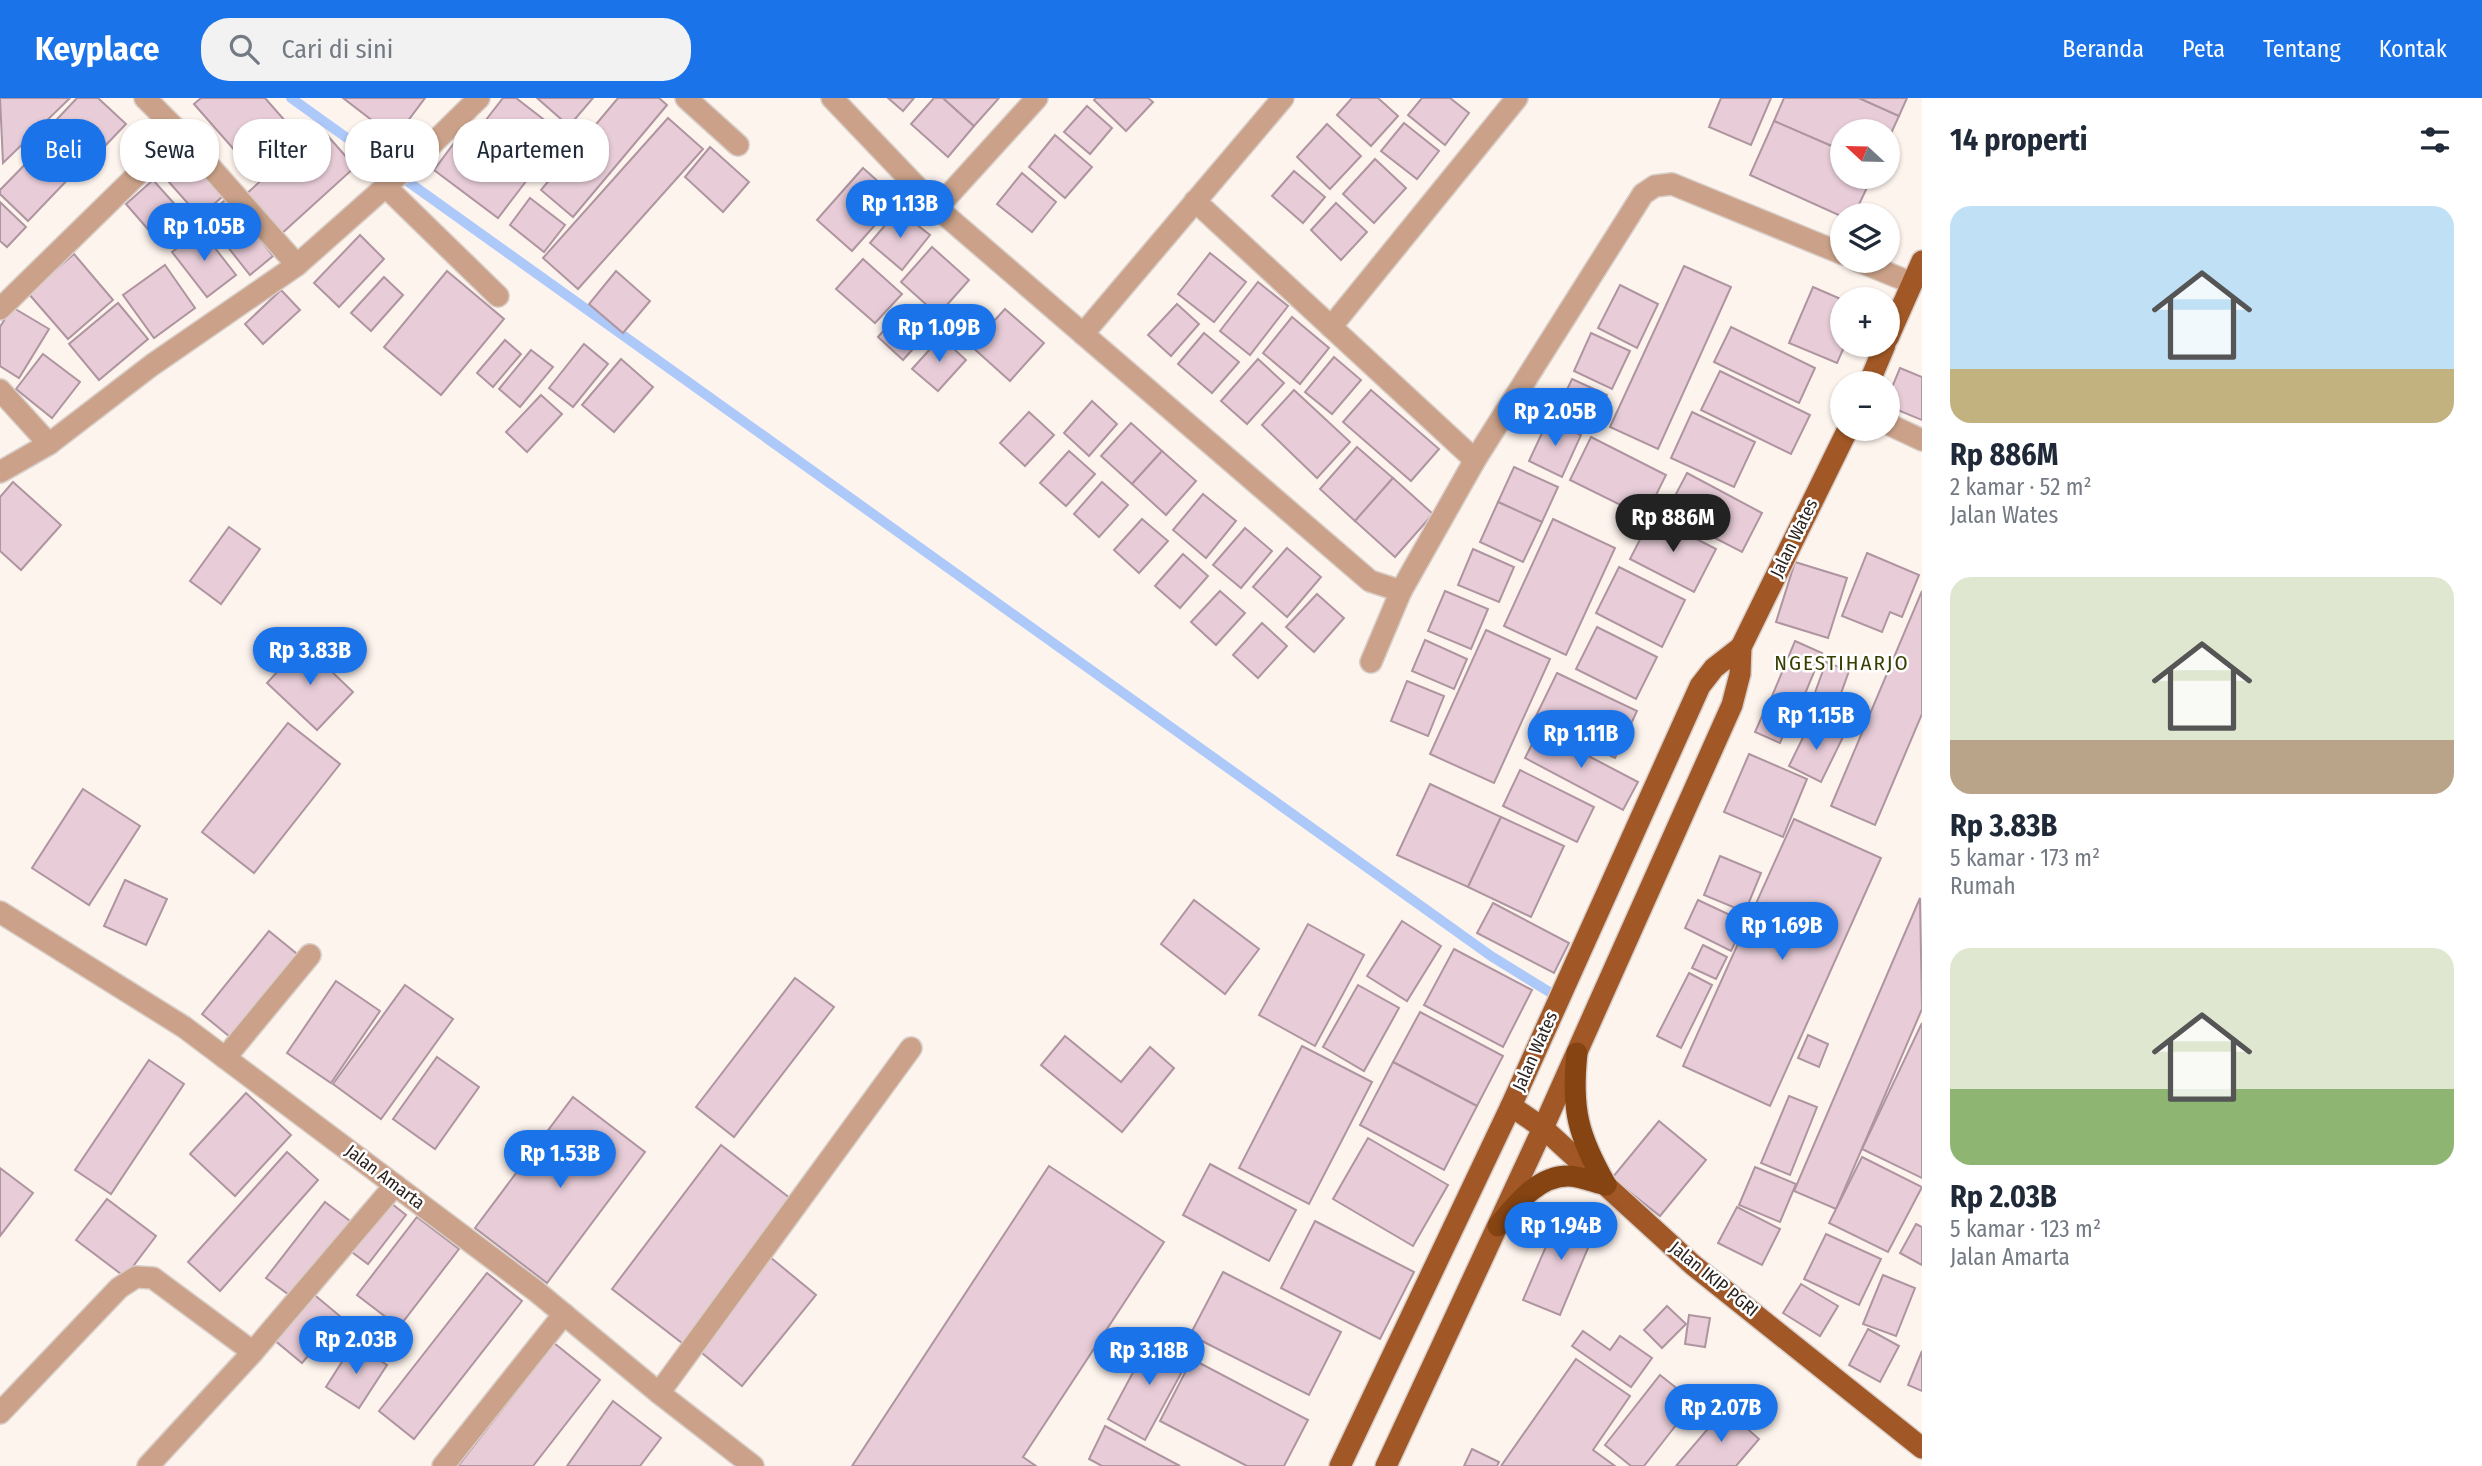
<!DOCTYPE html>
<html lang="id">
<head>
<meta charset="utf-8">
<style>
  :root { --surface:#fff; --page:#f2f2f3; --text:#1f2937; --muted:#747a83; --accent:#1a73e8 }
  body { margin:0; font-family:"Fira Sans Condensed",sans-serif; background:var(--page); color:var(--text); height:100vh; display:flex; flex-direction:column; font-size:26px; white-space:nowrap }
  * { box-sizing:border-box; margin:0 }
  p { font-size:23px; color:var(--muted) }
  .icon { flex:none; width:38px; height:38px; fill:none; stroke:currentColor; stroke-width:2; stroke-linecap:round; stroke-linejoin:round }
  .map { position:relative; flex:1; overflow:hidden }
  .sheet { display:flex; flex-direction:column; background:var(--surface); width:560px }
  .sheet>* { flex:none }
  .hud { position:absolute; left:21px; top:21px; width:665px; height:63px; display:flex; gap:14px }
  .needle { width:46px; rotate:292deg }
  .buttons { position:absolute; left:1830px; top:21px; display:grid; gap:14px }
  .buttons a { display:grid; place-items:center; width:70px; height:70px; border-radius:50%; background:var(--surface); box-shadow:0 2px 5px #0004; font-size:35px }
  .price { position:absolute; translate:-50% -60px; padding:0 16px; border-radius:24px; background:var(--accent); color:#fff; font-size:23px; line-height:46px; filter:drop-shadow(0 2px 4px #0008) }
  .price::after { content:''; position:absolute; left:50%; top:42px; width:21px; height:16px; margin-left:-10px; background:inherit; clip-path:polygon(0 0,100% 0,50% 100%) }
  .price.current { background:#222; color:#fff }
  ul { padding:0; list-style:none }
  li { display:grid; align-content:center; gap:14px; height:371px; padding:0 28px }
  li span { display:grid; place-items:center; height:217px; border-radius:21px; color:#555 }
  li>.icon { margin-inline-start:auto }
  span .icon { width:126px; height:126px; fill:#fffc; stroke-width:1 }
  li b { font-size:30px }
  h2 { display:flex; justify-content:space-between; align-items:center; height:84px; padding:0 28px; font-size:30px }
  .tag { padding:0 24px; border-radius:28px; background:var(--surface); box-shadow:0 2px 5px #0004; font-size:24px; line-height:63px }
  .tag.current { background:var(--accent); color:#fff }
  header { display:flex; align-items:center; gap:42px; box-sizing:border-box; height:98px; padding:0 35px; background:var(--accent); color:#fff }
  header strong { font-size:33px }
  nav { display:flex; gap:38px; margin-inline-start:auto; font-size:24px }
  .search { width:490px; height:63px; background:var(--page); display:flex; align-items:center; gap:18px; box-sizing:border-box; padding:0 24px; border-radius:28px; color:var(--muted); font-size:26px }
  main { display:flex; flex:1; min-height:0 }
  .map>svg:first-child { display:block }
</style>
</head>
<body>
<header>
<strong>Keyplace</strong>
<div class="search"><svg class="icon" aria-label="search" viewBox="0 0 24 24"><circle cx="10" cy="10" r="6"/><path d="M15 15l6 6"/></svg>Cari di sini</div>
<nav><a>Beranda</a><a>Peta</a><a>Tentang</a><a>Kontak</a></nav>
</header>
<main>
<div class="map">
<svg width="1922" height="1368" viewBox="0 0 1922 1368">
  <rect width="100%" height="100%" fill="#fef4ee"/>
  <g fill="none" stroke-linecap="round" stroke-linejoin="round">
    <path stroke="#adc9f9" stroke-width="10" d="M291 0 1491 858 1551 895"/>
  </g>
  <g fill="#e8cdd8" stroke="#ae95a0" stroke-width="2">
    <path d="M0 0H70L3 65Z"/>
    <path d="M77 0H98L126 26 82 72 44 35Z"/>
    <path d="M201 0H265L287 25 245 64 194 6Z"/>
    <path d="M343 0H425L395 40Z"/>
    <path d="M503 0H516L565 38 538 71 482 27Z"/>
    <path d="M537 0H593L569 28Z"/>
    <path d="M618 0H659L667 7 573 119 541 92Z"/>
    <path d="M888 0H914L903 13Z"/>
    <path d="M934 0H943L974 28 948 59 911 26Z"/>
    <path d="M943 0H999L974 28Z"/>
    <path d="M1096 0H1148L1153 4 1126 33 1094 2Z"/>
    <path d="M1352 0H1378L1398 18 1371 48 1337 17Z"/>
    <path d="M1422 0H1450L1469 15 1445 47 1408 17Z"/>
    <path d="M1721 0H1771L1751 47 1709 29Z"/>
    <path d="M1784 0H1859L1899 18 1888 42V33H1843V53L1774 23Z"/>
    <path d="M1859 0H1907L1899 18Z"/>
    <path d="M1087 8 1112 30 1090 56 1064 34Z"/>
    <path d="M668 20 703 51 578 191 543 160Z"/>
    <path d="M1774 23 1843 53V79H1872L1854 117 1843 119 1750 77Z"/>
    <path d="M1404 25 1439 53 1417 81 1381 53Z"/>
    <path d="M1327 26 1361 58 1330 91 1297 59Z"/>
    <path d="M320 29 355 69 280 137 244 98Z"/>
    <path d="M466 29 530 78 498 120 434 72Z"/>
    <path d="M1055 37 1092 69 1065 100 1029 69Z"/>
    <path d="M44 47 74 75 28 123 0 96V92Z"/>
    <path d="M710 49 749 84 723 114 685 79Z"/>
    <path d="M184 52 224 97 200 119 160 74Z"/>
    <path d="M1375 61 1406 90 1374 125 1343 96Z"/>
    <path d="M863 70 898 101 852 153 817 122Z"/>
    <path d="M1294 73 1325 99 1303 125 1272 98Z"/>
    <path d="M1022 75 1056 104 1032 134 997 106Z"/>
    <path d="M153 82 188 121 160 145 126 106Z"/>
    <path d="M228 100 273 158 250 177 204 119Z"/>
    <path d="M530 100 565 127 544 154 510 127Z"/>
    <path d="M0 104 26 129 7 149 0 143Z"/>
    <path d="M1336 105 1367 134 1341 162 1311 132Z"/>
    <path d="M898 112 930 137 902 172 870 145Z"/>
    <path d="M201 132 236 177 207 199 172 154Z"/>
    <path d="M360 137 384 161 339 209 314 185Z"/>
    <path d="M932 149 969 182 938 217 901 184Z"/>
    <path d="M1210 155 1246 184 1214 224 1178 196Z"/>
    <path d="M74 156 113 202 68 241 28 195Z"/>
    <path d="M863 161 902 196 875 225 836 191Z"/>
    <path d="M165 167 195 210 154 240 123 197Z"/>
    <path d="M1684 168 1731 189 1658 351 1610 329Z"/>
    <path d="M447 173 504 221 441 297 384 249Z"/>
    <path d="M616 173 650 203 623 235 589 206Z"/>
    <path d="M384 179 403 197 371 233 351 215Z"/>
    <path d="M1258 184 1288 208 1250 257 1220 233Z"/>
    <path d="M1620 187 1658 206 1637 250 1598 230Z"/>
    <path d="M1813 189 1843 202V247H1845L1837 265 1789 245Z"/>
    <path d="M281 192 300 212 263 246 245 226Z"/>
    <path d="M118 205 148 241 99 282 69 246Z"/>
    <path d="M1177 206 1199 226 1171 258 1148 237Z"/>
    <path d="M906 207 931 231 903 262 878 239Z"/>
    <path d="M12 209 49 231 19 280 0 268V229Z"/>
    <path d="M1005 211 1044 245 1010 283 971 248Z"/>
    <path d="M1292 219 1329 250 1300 286 1263 255Z"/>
    <path d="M1731 229 1815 270 1799 305 1714 264Z"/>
    <path d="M1204 235 1239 264 1212 295 1178 266Z"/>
    <path d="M1591 235 1630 253 1612 291 1574 273Z"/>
    <path d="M941 239 966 262 938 293 912 271Z"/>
    <path d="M505 242 521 256 493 289 477 275Z"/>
    <path d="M584 246 608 266 573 309 549 290Z"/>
    <path d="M531 252 553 269 520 309 499 291Z"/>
    <path d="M43 256 80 284 52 320 16 291Z"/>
    <path d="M1334 259 1361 282 1332 316 1305 294Z"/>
    <path d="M621 261 653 289 614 334 582 307Z"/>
    <path d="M1258 261 1284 285 1247 326 1221 303Z"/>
    <path d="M1900 270 1922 279V322L1888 308V299Z"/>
    <path d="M1720 273 1810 317 1791 356 1701 312Z"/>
    <path d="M1572 281 1607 297 1590 333 1555 317Z"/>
    <path d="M1294 292 1350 344 1317 380 1262 327Z"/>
    <path d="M1371 292 1439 351 1411 383 1343 324Z"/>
    <path d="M541 297 562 316 527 354 506 334Z"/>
    <path d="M1092 303 1117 326 1089 358 1064 335Z"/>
    <path d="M1029 314 1054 337 1025 368 1000 345Z"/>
    <path d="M1692 314 1755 344 1734 389 1671 360Z"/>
    <path d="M1548 322 1581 337 1562 379 1529 363Z"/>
    <path d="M1131 325 1162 353 1132 386 1101 358Z"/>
    <path d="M1591 339 1666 377 1645 419 1570 382Z"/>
    <path d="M1357 349 1393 380 1355 423 1320 391Z"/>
    <path d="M1069 353 1095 376 1066 408 1040 385Z"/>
    <path d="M1162 353 1196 383 1166 417 1132 386Z"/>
    <path d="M1514 369 1558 389 1542 424 1498 404Z"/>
    <path d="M1687 375 1762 415 1742 454 1666 415Z"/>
    <path d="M1393 380 1433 416 1395 459 1355 423Z"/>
    <path d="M13 384 61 427 21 472 0 453V399Z"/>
    <path d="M1102 384 1128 407 1099 439 1074 416Z"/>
    <path d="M1203 396 1236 423 1206 460 1173 432Z"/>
    <path d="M1498 404 1542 424 1523 464 1480 444Z"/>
    <path d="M1652 418 1716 451 1694 494 1630 461Z"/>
    <path d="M1142 421 1168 443 1139 475 1114 452Z"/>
    <path d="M1553 421 1615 450 1566 557 1504 528Z"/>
    <path d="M229 429 260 451 221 506 190 483Z"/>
    <path d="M1245 430 1272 453 1241 490 1213 467Z"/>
    <path d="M1287 450 1321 479 1287 519 1253 489Z"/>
    <path d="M1473 451 1514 469 1499 504 1458 487Z"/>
    <path d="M1867 455 1919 477 1902 519 1890 514 1882 534 1842 518Z"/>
    <path d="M1183 456 1208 478 1180 510 1155 488Z"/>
    <path d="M1795 464 1847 480 1828 540 1776 524Z"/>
    <path d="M1619 469 1685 502 1662 549 1596 515Z"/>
    <path d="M1220 493 1245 515 1216 547 1191 524Z"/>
    <path d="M1445 493 1488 511 1471 551 1428 533Z"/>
    <path d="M1922 493V616L1875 727 1831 708Z"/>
    <path d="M1317 496 1344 520 1314 554 1286 529Z"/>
    <path d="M1262 525 1287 548 1258 580 1233 557Z"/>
    <path d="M1597 529 1657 559 1636 601 1576 571Z"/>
    <path d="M1486 532 1550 561 1494 685 1430 656Z"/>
    <path d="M1425 542 1467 561 1454 591 1412 573Z"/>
    <path d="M1795 543 1822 555 1797 615 1770 603Z"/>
    <path d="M303 546 353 594 317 632 267 585Z"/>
    <path d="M1826 564 1849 573 1830 626 1807 617Z"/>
    <path d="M1557 575 1637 613 1615 660 1534 622Z"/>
    <path d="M1407 583 1444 598 1428 638 1391 623Z"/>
    <path d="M1766 609 1790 620 1780 645 1755 634Z"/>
    <path d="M1811 623 1843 639 1821 684 1789 668Z"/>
    <path d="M288 625 340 666 254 775 202 734Z"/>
    <path d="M1539 632 1638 684 1623 712 1525 660Z"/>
    <path d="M1749 656 1807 681 1783 739 1724 714Z"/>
    <path d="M1520 672 1594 709 1577 744 1503 708Z"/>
    <path d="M1430 686 1501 719 1468 789 1397 757Z"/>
    <path d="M83 691 140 728 89 807 32 770Z"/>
    <path d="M1501 719 1564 748 1531 819 1468 789Z"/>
    <path d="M1794 721 1881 760 1770 1008 1683 968Z"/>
    <path d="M1720 758 1761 775 1745 814 1704 797Z"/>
    <path d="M125 782 167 801 146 847 104 828Z"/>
    <path d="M1920 800 1922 911 1836 1111 1794 1093Z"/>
    <path d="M1194 802 1259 851 1225 896 1161 846Z"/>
    <path d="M1698 802 1745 824 1731 853 1685 830Z"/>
    <path d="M1493 805 1569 845 1554 875 1477 835Z"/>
    <path d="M1402 823 1441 848 1407 903 1367 878Z"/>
    <path d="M1308 826 1364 857 1315 948 1259 917Z"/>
    <path d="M269 833 302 860 235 943 202 916Z"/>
    <path d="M1703 847 1727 859 1716 881 1692 870Z"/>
    <path d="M1454 851 1532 892 1503 949 1424 907Z"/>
    <path d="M1689 875 1712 887 1681 950 1657 938Z"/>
    <path d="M795 880 834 909 734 1039 696 1009Z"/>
    <path d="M336 883 380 913 331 985 287 955Z"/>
    <path d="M405 887 453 921 381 1021 333 986Z"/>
    <path d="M1358 887 1399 910 1364 973 1323 949Z"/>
    <path d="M1420 914 1503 958 1477 1008 1393 964Z"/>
    <path d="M1922 925V1080L1862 1051Z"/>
    <path d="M1808 937 1828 946 1819 969 1798 960Z"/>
    <path d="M1065 938 1121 984 1150 949 1174 970 1122 1034 1041 967Z"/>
    <path d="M1302 948 1372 984 1309 1106 1239 1070Z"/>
    <path d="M437 959 479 989 435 1051 393 1021Z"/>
    <path d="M149 962 184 986 111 1096 75 1072Z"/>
    <path d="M1393 964 1477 1008 1444 1072 1360 1027Z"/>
    <path d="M246 995 291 1037 235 1098 190 1056Z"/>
    <path d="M1789 998 1817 1009 1790 1077 1761 1065Z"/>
    <path d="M573 999 645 1054 547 1185 475 1130Z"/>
    <path d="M1659 1023 1706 1062 1660 1118 1612 1080Z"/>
    <path d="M1368 1040 1448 1087 1413 1148 1333 1101Z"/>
    <path d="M721 1047 795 1104 686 1248 612 1191Z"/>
    <path d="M287 1054 318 1082 220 1193 188 1164Z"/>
    <path d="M1862 1059 1922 1089 1888 1154 1829 1125Z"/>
    <path d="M1210 1066 1296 1112 1269 1163 1183 1117Z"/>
    <path d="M1049 1068 1164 1144 1023 1359 1036 1368H852Z"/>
    <path d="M1755 1069 1796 1086 1780 1124 1739 1107Z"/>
    <path d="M0 1070 33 1095 0 1138Z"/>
    <path d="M107 1101 156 1138 125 1179 76 1142Z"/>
    <path d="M387 1102 406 1117 368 1166 349 1152Z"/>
    <path d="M325 1104 350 1123 292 1199 266 1180Z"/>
    <path d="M1737 1109 1780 1131 1762 1167 1718 1145Z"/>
    <path d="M1562 1111 1598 1126 1560 1217 1523 1202Z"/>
    <path d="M417 1119 459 1151 399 1229 357 1197Z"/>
    <path d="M1315 1123 1414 1174 1380 1241 1281 1190Z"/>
    <path d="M1916 1126 1922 1129V1167L1900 1155Z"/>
    <path d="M1826 1136 1881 1161 1859 1207 1804 1181Z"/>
    <path d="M770 1159 816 1197 742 1288 696 1250Z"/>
    <path d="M1223 1174 1341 1234 1309 1297 1190 1237Z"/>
    <path d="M487 1175 522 1203 414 1341 379 1313Z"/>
    <path d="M1883 1177 1915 1190 1896 1238 1863 1226Z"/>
    <path d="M1801 1186 1838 1208 1820 1238 1783 1215Z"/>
    <path d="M311 1194 341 1219 302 1265 273 1241Z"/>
    <path d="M1667 1208 1686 1226 1662 1250 1644 1232Z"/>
    <path d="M1689 1217 1710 1220 1705 1249 1685 1246Z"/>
    <path d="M1868 1231 1899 1248 1880 1284 1849 1267Z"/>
    <path d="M1583 1233 1610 1252 1620 1238 1652 1260 1631 1289 1572 1248Z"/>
    <path d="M1153 1237 1191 1257 1145 1342 1108 1321Z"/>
    <path d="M354 1245 387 1267 359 1310 326 1289Z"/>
    <path d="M554 1245 600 1282 533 1368H458Z"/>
    <path d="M1922 1253V1293L1908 1287Z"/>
    <path d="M1192 1261 1308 1322 1284 1368H1247L1160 1323Z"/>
    <path d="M1576 1261 1630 1298 1593 1352 1615 1368H1501Z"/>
    <path d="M1660 1277 1694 1304 1644 1368H1631L1605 1347Z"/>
    <path d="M613 1303 661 1340 640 1368H567Z"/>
    <path d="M1725 1311 1759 1341 1736 1368H1676Z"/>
    <path d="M1105 1328 1180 1368H1102L1089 1361Z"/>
    <path d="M1472 1351 1499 1364 1497 1368H1464Z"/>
  </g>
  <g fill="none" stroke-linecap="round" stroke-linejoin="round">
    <g stroke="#d8cec9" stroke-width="24">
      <g id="minor">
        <path d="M145 0 182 37 297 167"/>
        <path d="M686 0 738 47"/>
        <path d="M832 0 937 110 1370 483 1401 493 1371 564"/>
        <path d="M386 89 498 198"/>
        <path d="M1195 103 1475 362"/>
        <path d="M937 110 1037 0"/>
        <path d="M1858 163 1912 185"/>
        <path d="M0 211 139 75 182 37"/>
        <path d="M1331 229 1517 0"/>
        <path d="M1083 236 1283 0"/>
        <path d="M0 292 49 346"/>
        <path d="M1888 326 1922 342"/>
        <path d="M0 374 49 346 152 267 297 167 420 58 479 0"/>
        <path d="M1401 493 1475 362 1643 96 1655 88 1672 86 1843 156"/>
        <path d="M0 814 184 929 536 1193 659 1295 753 1368"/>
        <path d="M225 960 310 857"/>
        <path d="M659 1295 911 950"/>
        <path d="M0 1315 119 1190 136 1179 153 1180 253 1254"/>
        <path d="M148 1368 253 1254 395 1087"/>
        <path d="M443 1368 564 1216"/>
      </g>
    </g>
    <g stroke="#d8cec9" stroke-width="24">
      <g id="major">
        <path d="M1888 240 1922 163"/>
        <path d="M1869 285 1885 247"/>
        <path d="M1511 1008 1543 1030 1693 1167 1922 1350"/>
        <path d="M1340 1368 1511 1008 1700 588 1714 570 1741 549"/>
        <path d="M1386 1368 1543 1030 1732 607 1740 576 1741 549 1848 331"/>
      </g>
    </g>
    <g stroke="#d8cec9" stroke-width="24">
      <g id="highway">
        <path d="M1577 955C1571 1011 1578 1038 1606 1087"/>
        <path d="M1498 1128C1516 1107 1537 1078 1568 1078 1579 1078 1594 1084 1606 1087"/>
      </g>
    </g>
    <use href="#minor" stroke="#cba289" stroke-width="21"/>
    <use href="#major" stroke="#a15826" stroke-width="21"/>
    <use href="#highway" stroke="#854412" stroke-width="21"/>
  </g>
  <g text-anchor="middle" stroke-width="5" stroke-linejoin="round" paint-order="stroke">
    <g font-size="18" fill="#2c221e" stroke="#fff">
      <text transform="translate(1794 440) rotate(-64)" y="6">Jalan Wates</text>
      <text transform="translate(1535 953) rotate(-66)" y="6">Jalan Wates</text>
      <text transform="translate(385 1079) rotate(37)" y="6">Jalan Amarta</text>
      <text transform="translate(1714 1181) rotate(39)" y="6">Jalan IKIP PGRI</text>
    </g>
    <g font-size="21" letter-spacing="2" fill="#383e00" stroke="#fff">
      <text x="1842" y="572">NGESTIHARJO</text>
    </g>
  </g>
</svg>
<div class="buttons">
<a><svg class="needle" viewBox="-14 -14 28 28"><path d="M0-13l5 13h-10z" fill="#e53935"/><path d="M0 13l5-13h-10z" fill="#747a83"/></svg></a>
<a><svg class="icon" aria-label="layers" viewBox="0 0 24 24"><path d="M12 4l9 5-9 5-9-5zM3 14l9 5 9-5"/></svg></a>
<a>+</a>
<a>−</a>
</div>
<b class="price" style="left:900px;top:142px">Rp 1.13B</b>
<b class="price" style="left:204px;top:165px">Rp 1.05B</b>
<b class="price" style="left:939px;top:266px">Rp 1.09B</b>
<b class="price" style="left:1555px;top:350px">Rp 2.05B</b>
<b class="price current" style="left:1673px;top:456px">Rp 886M</b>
<b class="price" style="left:310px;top:589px">Rp 3.83B</b>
<b class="price" style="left:1816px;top:654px">Rp 1.15B</b>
<b class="price" style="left:1581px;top:672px">Rp 1.11B</b>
<b class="price" style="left:1782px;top:864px">Rp 1.69B</b>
<b class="price" style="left:560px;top:1092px">Rp 1.53B</b>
<b class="price" style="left:1561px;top:1164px">Rp 1.94B</b>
<b class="price" style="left:356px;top:1278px">Rp 2.03B</b>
<b class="price" style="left:1149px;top:1289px">Rp 3.18B</b>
<b class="price" style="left:1721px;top:1346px">Rp 2.07B</b>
<div class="hud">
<a class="tag current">Beli</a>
<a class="tag">Sewa</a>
<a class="tag">Filter</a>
<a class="tag">Baru</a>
<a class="tag">Apartemen</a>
</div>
</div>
<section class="sheet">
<h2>14 properti<svg class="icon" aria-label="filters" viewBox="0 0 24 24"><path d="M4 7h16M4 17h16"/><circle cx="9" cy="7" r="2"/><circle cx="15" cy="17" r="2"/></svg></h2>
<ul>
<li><span style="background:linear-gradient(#bfe0f5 75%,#c2b280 0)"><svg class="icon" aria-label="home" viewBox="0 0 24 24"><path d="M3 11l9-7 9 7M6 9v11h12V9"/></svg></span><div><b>Rp 886M</b><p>2 kamar · 52 m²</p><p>Jalan Wates</p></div></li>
<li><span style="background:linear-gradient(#dfe7d0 75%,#b9a48a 0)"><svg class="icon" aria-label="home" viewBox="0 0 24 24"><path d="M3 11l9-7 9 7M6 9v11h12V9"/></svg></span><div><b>Rp 3.83B</b><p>5 kamar · 173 m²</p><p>Rumah</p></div></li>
<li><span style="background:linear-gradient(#dfe7d0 65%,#8fb573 0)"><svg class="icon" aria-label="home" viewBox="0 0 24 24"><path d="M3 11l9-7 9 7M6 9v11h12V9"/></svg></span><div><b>Rp 2.03B</b><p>5 kamar · 123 m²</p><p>Jalan Amarta</p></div></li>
</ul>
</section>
</main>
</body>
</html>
